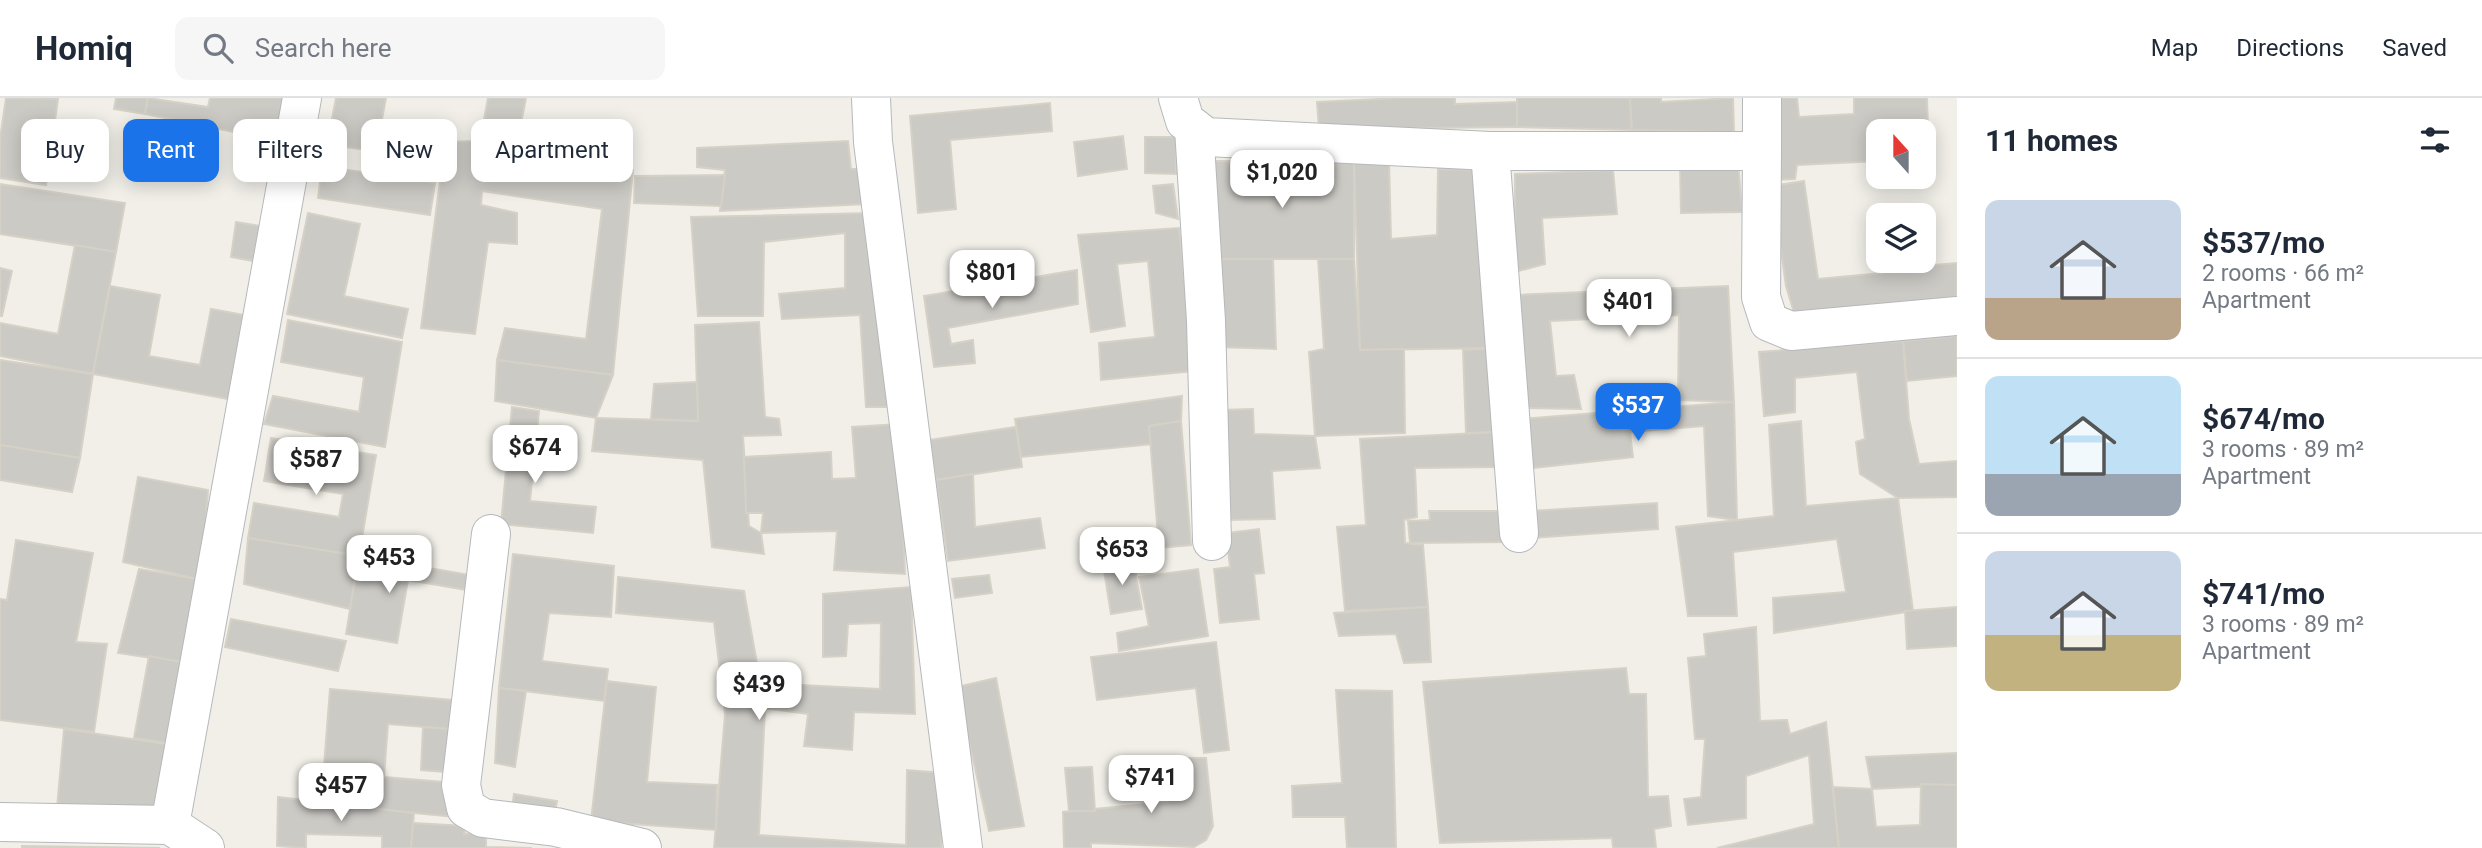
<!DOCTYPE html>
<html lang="en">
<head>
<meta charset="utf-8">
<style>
  :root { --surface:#fff; --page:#f6f6f7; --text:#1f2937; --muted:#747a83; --line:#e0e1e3; --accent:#1a73e8 }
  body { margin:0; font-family:Roboto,sans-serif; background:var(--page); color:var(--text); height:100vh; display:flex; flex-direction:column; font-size:26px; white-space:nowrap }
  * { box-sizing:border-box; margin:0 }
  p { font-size:23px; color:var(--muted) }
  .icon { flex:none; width:38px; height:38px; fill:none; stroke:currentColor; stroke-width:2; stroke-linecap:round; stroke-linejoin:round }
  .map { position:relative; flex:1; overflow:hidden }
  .panel { display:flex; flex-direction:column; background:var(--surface); width:525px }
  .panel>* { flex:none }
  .banner { position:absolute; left:21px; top:21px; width:665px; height:63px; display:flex; gap:14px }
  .needle { width:46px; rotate:339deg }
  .fabs { position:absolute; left:1866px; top:21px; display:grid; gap:14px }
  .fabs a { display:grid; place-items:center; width:70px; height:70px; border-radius:14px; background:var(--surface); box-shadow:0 4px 18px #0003; font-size:35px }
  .price { position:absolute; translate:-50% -60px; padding:0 16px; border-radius:14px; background:#fff; color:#222; font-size:23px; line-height:46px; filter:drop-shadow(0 2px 4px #0008) }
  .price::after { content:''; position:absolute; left:50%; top:42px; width:21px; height:16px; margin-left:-10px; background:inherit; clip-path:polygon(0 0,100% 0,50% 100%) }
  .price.active { background:var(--accent); color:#fff }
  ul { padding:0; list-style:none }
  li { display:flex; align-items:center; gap:21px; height:175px; padding:0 28px }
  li+li { border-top:2px solid var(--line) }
  li span { display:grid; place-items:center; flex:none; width:196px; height:140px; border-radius:14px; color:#555 }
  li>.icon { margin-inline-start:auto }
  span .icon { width:84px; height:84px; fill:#fffc; stroke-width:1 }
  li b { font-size:30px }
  h2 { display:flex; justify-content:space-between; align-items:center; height:84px; padding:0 28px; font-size:30px }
  .tag { padding:0 24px; border-radius:14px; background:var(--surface); box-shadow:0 4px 18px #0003; font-size:24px; line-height:63px }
  .tag.active { background:var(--accent); color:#fff }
  header { display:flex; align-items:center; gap:42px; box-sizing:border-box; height:98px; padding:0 35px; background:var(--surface); border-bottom:2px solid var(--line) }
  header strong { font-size:33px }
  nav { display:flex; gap:38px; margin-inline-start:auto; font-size:24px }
  .search { width:490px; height:63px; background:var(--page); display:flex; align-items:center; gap:18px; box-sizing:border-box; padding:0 24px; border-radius:14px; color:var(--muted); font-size:26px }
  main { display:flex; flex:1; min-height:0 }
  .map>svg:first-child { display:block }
</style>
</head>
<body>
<header>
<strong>Homiq</strong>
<div class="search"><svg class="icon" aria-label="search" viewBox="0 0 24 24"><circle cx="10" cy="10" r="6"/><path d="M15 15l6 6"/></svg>Search here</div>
<nav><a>Map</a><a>Directions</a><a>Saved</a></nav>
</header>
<main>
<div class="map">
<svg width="1957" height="750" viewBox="0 0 1957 750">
  <rect width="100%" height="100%" fill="#f1efe8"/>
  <g fill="#cccac5" stroke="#d6d1c6" stroke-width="2">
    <path d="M6 0 58 1 46 87 0 80V41Z"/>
    <path d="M116 0H148L145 16 114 11Z"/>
    <path d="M148 0 208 9 210 0H293L284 44 145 16Z"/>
    <path d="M336 0H386L376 53 327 47Z"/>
    <path d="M488 0H526L517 46 633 72 613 277 497 262 505 230 586 241 602 111 482 93 481 107 517 115V146L488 144 475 236 421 230 445 44 480 43Z"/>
    <path d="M1400 0H1455V6L1518 4 1517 29 1319 31 1317 4Z"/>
    <path d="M1517 0H1630L1632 32 1517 29Z"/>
    <path d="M1630 0H1661V4L1733 0 1734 34 1632 32Z"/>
    <path d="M1768 0H1797L1799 19 1854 16V0H1927L1929 60 1923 61V33H1878V63L1797 67 1795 81 1773 82Z"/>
    <path d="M1050 5 1052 33 950 42 956 111 918 115 910 18Z"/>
    <path d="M1123 38 1127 71 1078 78 1074 44Z"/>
    <path d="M1145 39H1176V76L1145 75Z"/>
    <path d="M848 43 851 71H868L867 106 720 113 725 72 697 69V50Z"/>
    <path d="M1389 62 1391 141 1437 137 1438 71 1482 72 1494 250 1360 252 1354 63Z"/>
    <path d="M1210 63H1354V161H1209Z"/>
    <path d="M1738 64 1742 114 1681 115 1680 65Z"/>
    <path d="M322 68 435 85 430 117 318 100Z"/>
    <path d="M1613 72 1617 116 1542 120 1545 166 1515 174V76Z"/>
    <path d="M725 77 721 108 634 105 635 78Z"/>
    <path d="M1804 83 1818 181 1882 175 1881 163H1900L1901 170 1957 165V215L1798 228 1786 188 1772 88Z"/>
    <path d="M0 86 125 105 116 154 0 136Z"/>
    <path d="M1173 86 1178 121 1156 115 1153 88Z"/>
    <path d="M308 115 360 126 344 198 408 211 402 240 287 216Z"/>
    <path d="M871 115 893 309H866L860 217 782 221 779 196 845 190V135L764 144 763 218H698L691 119Z"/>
    <path d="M236 124 260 128 253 163 231 159Z"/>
    <path d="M1179 130 1194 273 1101 282 1099 245 1155 239 1148 163 1117 166 1125 228 1091 234 1078 137Z"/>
    <path d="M75 147 116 154 93 276 0 258V225L58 236Z"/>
    <path d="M1209 161H1273L1276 251 1217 249Z"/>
    <path d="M1318 161H1354L1360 252 1404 251 1405 335 1315 338 1309 254 1324 251Z"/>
    <path d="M0 170 12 173 2 218H0Z"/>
    <path d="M1077 172 1078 206 948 230 951 246 973 242 975 265 934 269 924 198Z"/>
    <path d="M110 188 160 197 149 258 200 267 211 211 244 217 228 301 93 276Z"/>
    <path d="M1728 188 1734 304 1678 302 1679 217 1550 223 1556 278 1574 277 1581 311 1523 310 1515 197Z"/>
    <path d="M288 222 402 244 385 349 264 326 273 298 359 314 364 279 281 264Z"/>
    <path d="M759 224 765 319 779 321 781 337 743 338 749 428 761 435 764 456 712 449 703 362 592 353 596 320 698 323 695 227Z"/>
    <path d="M1957 238V278L1907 283 1903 243Z"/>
    <path d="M1903 243 1909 321 1919 366 1957 363V399L1898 400 1860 376 1856 344 1865 341 1857 274 1795 280V314L1764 318 1759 254Z"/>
    <path d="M1494 250 1497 334 1466 335 1463 252Z"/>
    <path d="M0 262 93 276 80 360 0 347Z"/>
    <path d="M497 262 613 277 596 320 495 303Z"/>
    <path d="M697 284 698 323 651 321 654 286Z"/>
    <path d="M1182 298 1181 323 1149 328 1152 346 1021 359 1015 321Z"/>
    <path d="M1734 304 1737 422 1708 418 1704 328 1630 334 1633 359 1525 371 1520 321Z"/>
    <path d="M512 309 539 313 530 403 596 409 593 435 501 426Z"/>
    <path d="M1253 311 1254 336 1315 338 1320 370 1272 373 1275 421 1227 422 1221 312Z"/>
    <path d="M1181 323 1191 447 1159 450 1149 328Z"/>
    <path d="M1801 323 1806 408 1898 400 1913 513 1774 535 1773 500 1846 494 1837 441 1733 454 1737 518H1688L1676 429 1774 418 1769 327Z"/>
    <path d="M899 326 905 476 834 472 837 433 761 435 763 415H746L744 359 831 354 832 381 856 380 852 329Z"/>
    <path d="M1016 329 1022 369 936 382 929 342Z"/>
    <path d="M1497 334 1498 369 1415 370 1417 419 1404 422 1405 445 1423 447 1428 509 1345 513 1337 429 1366 427 1360 341Z"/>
    <path d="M271 340 376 357 359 458 248 440 254 405 339 419 343 396 264 383Z"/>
    <path d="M0 347 80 360 72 394 0 382Z"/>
    <path d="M973 376 975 429 1040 420 1045 450 948 463 936 382Z"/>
    <path d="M138 379 208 392 202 482 123 464Z"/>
    <path d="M1657 405 1658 431 1532 440 1531 413Z"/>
    <path d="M1429 413H1504L1507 444 1410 445 1408 423 1430 422Z"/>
    <path d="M1259 431 1264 475 1254 476 1259 521 1220 525 1214 471 1230 469 1226 435Z"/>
    <path d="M248 440 359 458 350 511 244 486Z"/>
    <path d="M16 442 93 455 76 544 107 546 94 634 0 622V501L7 502Z"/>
    <path d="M513 456 614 468 611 519 549 515 542 563 608 571 604 603 499 590Z"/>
    <path d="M359 458 470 477 467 492 408 482 397 545 346 536Z"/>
    <path d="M1133 461 1142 511 1111 516 1103 466Z"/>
    <path d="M139 471 202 482 186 565 118 555Z"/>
    <path d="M1198 471 1208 538 1119 553 1117 535 1149 528 1139 479Z"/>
    <path d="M989 477 992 495 955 500 952 481Z"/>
    <path d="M618 479 744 493 765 610 759 737 906 747 907 672 944 675 941 750H714L725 616 714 524 616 515Z"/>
    <path d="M911 489 915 616 854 614 852 652 804 648 808 616 765 610 761 585 880 591 881 525 848 526 846 558 823 559V496Z"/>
    <path d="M1428 509 1431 564 1404 565 1396 536 1339 538 1334 515Z"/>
    <path d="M1957 509V548L1907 551 1905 513Z"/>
    <path d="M231 521 346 543 338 573 225 549Z"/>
    <path d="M1756 529 1760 623 1787 622 1790 636 1826 624 1839 750H1717L1814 726 1809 657 1746 678V720L1688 727 1684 701 1701 699 1705 641H1695L1688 560 1706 558 1704 536Z"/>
    <path d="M1216 544 1229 652 1204 655 1196 590 1097 602 1091 559Z"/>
    <path d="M149 558 186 565 172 646 134 640Z"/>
    <path d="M1626 570 1629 596H1646L1648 699 1668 698 1671 728 1654 731 1656 750H1613L1612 740 1440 745 1423 584Z"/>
    <path d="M996 580 1024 728 989 733 957 589Z"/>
    <path d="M607 583 656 589 647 684 717 687 716 732 591 723Z"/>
    <path d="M499 590 526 593 515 669 495 665Z"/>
    <path d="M330 591 463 603 462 632 388 626 384 679 455 685V719L321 706Z"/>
    <path d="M1336 592 1392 593 1396 750H1347L1345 719H1293L1292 688 1342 685Z"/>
    <path d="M423 629 462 632 457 675 421 672Z"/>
    <path d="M64 631 166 646 161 714 57 710Z"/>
    <path d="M1957 655V687L1872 691 1866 659Z"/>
    <path d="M1167 660H1206L1213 728 1206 742 1194 749 1091 745V750H1064L1063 714 1168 704Z"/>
    <path d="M1092 669 1095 713H1069L1065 670Z"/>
    <path d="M1921 686 1957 687V750H1839L1833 689 1872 691 1876 729 1920 727Z"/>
    <path d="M514 696 557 703 553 723 511 716Z"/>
    <path d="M278 699 414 715 411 750H382V738L306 736V750L277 748Z"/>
    <path d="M413 725 466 728 464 736 486 733V749L532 750H411Z"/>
    <path d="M22 748 160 750H22Z"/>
  </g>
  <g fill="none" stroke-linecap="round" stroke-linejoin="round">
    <g stroke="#b5b8bc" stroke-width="40">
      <g id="minor">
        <path d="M871 0 873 44 963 750"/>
        <path d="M1178 0 1185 23 1206 39 1490 53H1762V0"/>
        <path d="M1194 30 1206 223 1212 443"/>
        <path d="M1490 53 1519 435"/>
        <path d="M1762 53 1761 199 1769 224 1791 233 1957 218"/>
        <path d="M491 436 461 687 466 710 483 720 556 729 642 750"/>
        <path d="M0 724 170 727 205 750"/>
        <path d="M170 727 302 0"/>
      </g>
    </g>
    <use href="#minor" stroke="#fff" stroke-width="38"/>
  </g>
</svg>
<div class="fabs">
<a><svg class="needle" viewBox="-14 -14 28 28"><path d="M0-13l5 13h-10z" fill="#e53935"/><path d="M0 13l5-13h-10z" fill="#747a83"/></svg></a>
<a><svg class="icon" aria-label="layers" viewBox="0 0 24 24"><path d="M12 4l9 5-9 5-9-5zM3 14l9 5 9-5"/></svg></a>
</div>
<b class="price" style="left:1282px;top:112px">$1,020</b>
<b class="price" style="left:992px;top:212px">$801</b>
<b class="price" style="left:1629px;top:241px">$401</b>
<b class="price active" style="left:1638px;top:345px">$537</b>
<b class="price" style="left:535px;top:387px">$674</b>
<b class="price" style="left:316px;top:399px">$587</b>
<b class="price" style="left:1122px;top:489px">$653</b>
<b class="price" style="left:389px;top:497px">$453</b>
<b class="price" style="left:759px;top:624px">$439</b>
<b class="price" style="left:1151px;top:717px">$741</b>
<b class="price" style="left:341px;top:725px">$457</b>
<div class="banner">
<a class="tag">Buy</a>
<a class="tag active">Rent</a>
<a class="tag">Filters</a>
<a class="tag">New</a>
<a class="tag">Apartment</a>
</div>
</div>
<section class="panel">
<h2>11 homes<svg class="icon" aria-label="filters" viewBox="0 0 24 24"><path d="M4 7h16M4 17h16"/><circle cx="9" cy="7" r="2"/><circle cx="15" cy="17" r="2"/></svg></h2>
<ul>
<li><span style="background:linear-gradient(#c9d6e8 70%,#b9a48a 0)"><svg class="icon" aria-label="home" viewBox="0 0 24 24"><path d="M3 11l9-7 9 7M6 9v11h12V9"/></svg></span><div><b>$537/mo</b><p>2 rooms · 66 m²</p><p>Apartment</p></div></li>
<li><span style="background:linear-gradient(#bfe0f5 70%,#9aa5b1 0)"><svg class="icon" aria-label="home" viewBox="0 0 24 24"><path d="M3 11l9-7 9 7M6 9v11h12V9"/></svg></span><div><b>$674/mo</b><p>3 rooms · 89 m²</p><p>Apartment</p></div></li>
<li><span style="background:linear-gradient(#c9d6e8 60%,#c2b280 0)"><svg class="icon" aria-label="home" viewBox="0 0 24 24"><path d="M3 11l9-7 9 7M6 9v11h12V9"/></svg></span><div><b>$741/mo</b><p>3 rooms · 89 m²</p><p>Apartment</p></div></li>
</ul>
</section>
</main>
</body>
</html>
